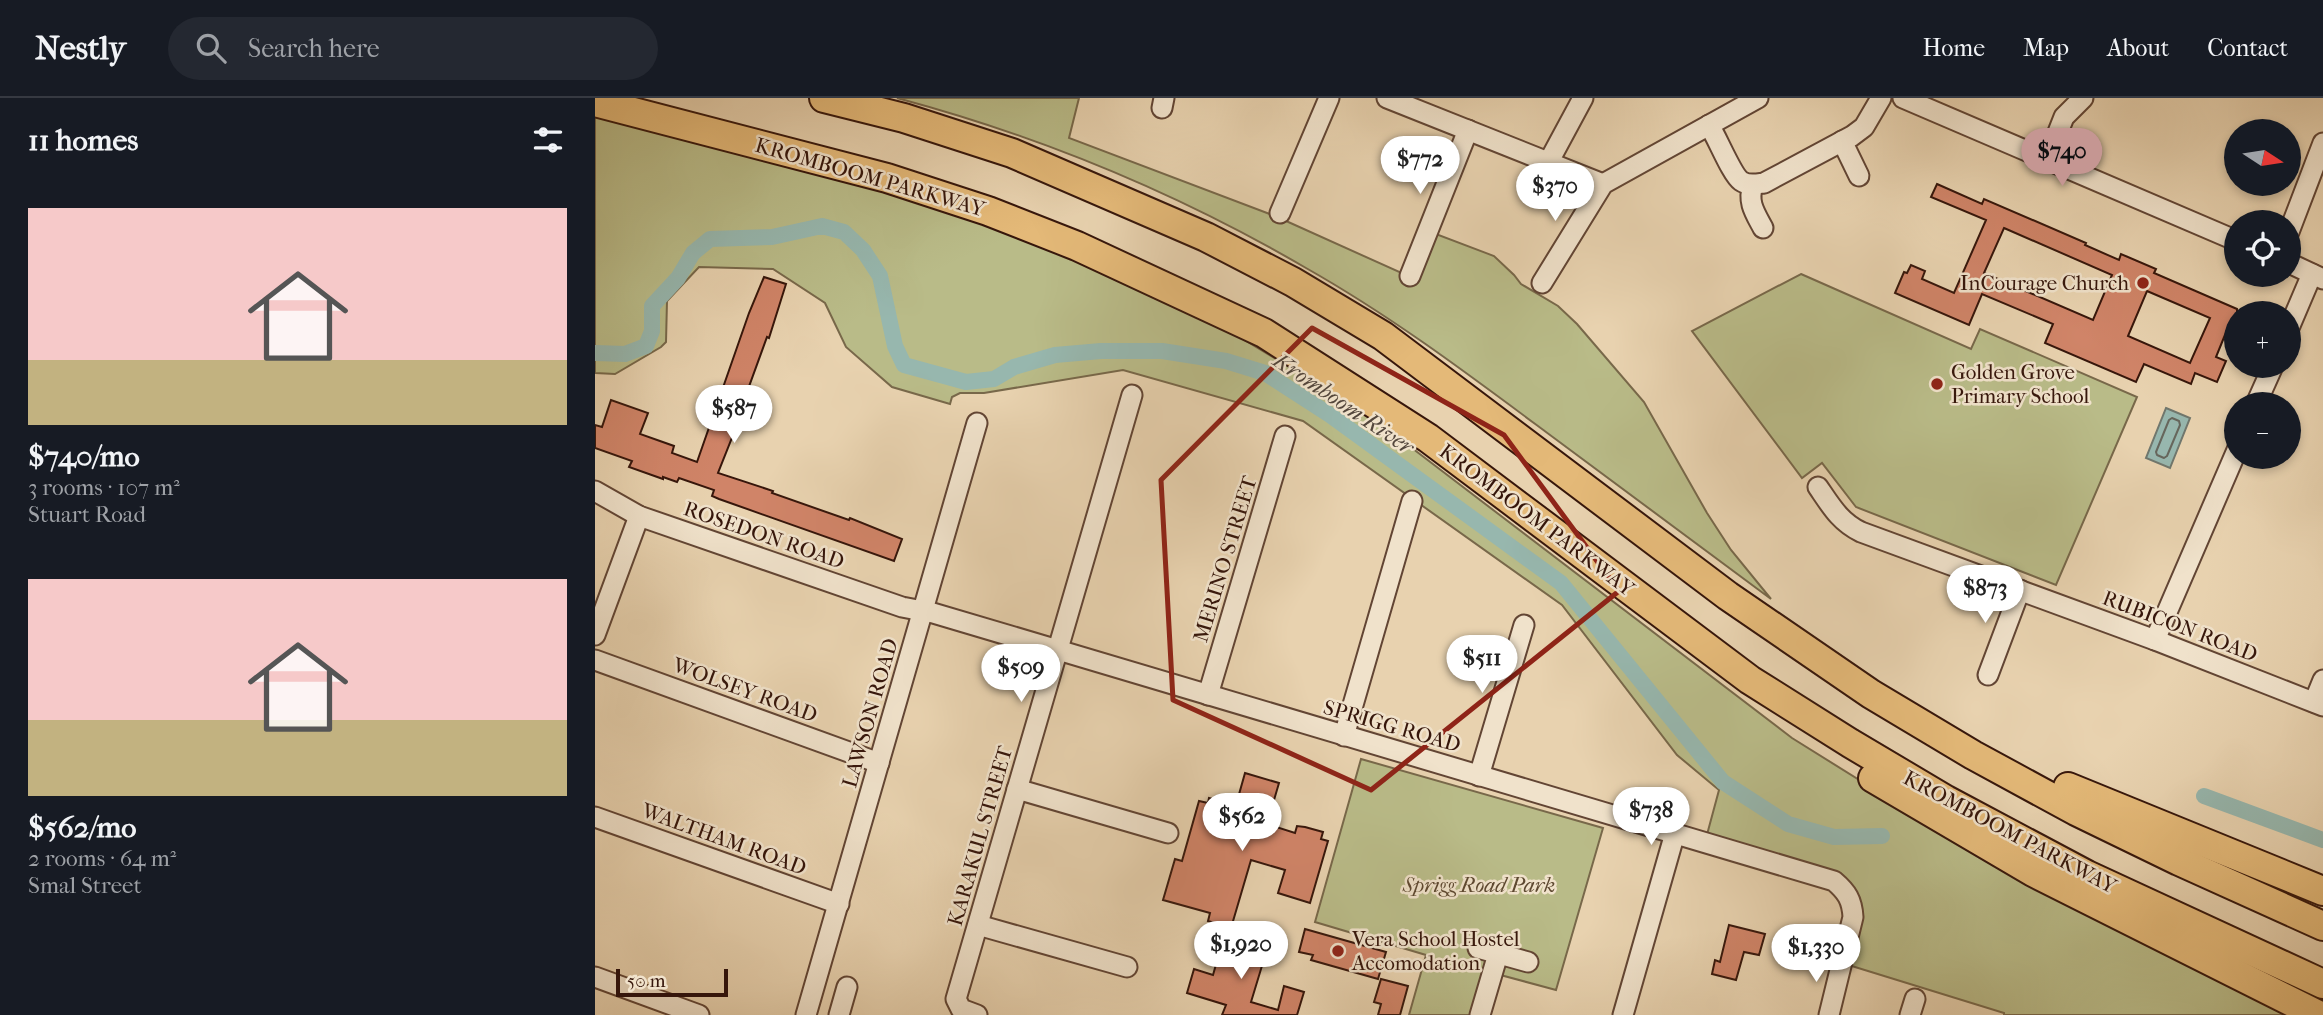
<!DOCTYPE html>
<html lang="en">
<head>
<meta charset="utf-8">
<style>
  :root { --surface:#171b24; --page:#242831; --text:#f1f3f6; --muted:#9ea1a6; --line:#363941; --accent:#c59692 }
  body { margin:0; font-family:"IM FELL French Canon",serif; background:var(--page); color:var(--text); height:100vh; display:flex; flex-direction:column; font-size:26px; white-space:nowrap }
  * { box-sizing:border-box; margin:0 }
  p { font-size:23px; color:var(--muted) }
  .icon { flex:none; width:38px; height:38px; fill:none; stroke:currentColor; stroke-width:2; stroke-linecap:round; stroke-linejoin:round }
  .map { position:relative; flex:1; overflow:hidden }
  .details { display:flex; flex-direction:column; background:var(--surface); width:595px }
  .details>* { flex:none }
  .needle { width:46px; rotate:102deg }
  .controls { position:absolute; left:1629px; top:21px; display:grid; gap:14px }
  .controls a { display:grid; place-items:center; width:77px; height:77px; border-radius:50%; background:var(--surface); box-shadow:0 4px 10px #0003; font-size:35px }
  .scale { position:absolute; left:21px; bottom:18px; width:112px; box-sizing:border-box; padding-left:7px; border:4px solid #36160b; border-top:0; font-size:19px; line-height:24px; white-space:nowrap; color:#36160b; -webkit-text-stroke:5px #f0e2cb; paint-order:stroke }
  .price { position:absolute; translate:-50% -60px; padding:0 16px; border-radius:24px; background:#fff; color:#222; font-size:23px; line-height:46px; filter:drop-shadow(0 2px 4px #0008) }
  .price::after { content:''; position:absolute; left:50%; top:42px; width:21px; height:16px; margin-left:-10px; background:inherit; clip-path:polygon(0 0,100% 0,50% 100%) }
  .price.active { background:var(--accent); color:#111 }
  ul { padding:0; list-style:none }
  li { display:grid; align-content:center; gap:14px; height:371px; padding:0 28px }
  li span { display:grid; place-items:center; height:217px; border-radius:0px; color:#555 }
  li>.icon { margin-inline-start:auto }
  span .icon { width:126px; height:126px; fill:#fffc; stroke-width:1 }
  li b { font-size:30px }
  h2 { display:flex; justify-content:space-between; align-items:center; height:84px; padding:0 28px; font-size:30px }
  header { display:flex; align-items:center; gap:42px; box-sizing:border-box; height:98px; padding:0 35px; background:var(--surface); border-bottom:2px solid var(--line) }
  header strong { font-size:33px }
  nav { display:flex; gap:38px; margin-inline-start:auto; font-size:24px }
  .search { width:490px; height:63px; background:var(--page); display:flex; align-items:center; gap:18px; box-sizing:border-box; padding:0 24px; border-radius:38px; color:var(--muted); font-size:26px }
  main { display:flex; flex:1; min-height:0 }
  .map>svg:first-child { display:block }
</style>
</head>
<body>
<header>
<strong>Nestly</strong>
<div class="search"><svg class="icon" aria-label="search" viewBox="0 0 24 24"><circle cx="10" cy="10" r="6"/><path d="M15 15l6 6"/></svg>Search here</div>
<nav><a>Home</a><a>Map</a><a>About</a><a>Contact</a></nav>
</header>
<main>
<section class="details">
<h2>11 homes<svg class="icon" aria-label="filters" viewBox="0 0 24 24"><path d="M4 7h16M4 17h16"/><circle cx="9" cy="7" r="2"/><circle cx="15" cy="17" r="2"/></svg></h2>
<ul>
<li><span style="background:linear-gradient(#f6c9c9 70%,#c2b280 0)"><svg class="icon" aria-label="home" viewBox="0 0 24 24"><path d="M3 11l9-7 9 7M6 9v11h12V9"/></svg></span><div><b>$740/mo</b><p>3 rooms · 107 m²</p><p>Stuart Road</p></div></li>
<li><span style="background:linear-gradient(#f6c9c9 65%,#c2b280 0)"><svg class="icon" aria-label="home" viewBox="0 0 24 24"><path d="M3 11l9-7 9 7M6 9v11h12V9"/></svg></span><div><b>$562/mo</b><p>2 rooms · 64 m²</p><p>Smal Street</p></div></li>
</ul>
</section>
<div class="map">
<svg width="1728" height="917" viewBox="0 0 1728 917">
  <rect width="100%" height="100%" fill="#e8d2af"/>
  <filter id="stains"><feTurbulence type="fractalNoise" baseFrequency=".00286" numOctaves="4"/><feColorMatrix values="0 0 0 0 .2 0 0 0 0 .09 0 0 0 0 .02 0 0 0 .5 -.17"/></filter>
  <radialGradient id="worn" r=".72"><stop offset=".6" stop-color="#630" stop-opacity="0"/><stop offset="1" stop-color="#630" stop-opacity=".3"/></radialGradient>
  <g fill="#b9bb88" stroke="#78684a" stroke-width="2">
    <path d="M302 0H484L474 40 680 118 822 182 841 136 899 158 919 177 926 186 963 208 982 226 1049 304 1112 415 1136 452 1176 501C1101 446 1026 390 951 334 873 276 796 218 711 170 584 96 444 38 302 0Z"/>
    <path d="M0 15 297 93 444 144 633 232 775 318 1197 640 1354 738 1697 917H1409V915L1247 865 1250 792 1110 744 1124 692 1082 657 967 507 708 323 528 272 389 295H365L357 299 355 306 297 289 251 249 230 205 178 171 104 169 72 203 71 244 66 249 20 276 0 275Z"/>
    <path d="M1206 176 1376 251 1385 231 1542 299 1461 487 1261 409 1227 365 1207 380 1097 233Z"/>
    <path d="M766 661 1008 730 961 892 898 875 885 917H814L831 857 720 824Z"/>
  </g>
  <path fill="#97b7ae" stroke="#70776d" stroke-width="2" d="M1571 310 1595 320 1575 370 1551 360Z"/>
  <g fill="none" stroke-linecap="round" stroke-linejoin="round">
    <path stroke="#66665c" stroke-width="2" d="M1577 320 1584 323 1585 327 1572 358 1569 360 1562 357 1561 354 1574 322Z"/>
    <g stroke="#97b7ae" stroke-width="16">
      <path d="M0 255 30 256 51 248 57 233V208L83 180 98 155 115 141 177 139 227 128 249 134 268 152 285 178 300 248 309 267 371 284 399 281 419 269 460 257 506 253H567L631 263 670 275 735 317 966 485 1128 684 1193 726 1239 739 1287 738"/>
      <path d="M1609 698 1728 742"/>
    </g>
  </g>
  <g fill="#d08468" stroke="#36160b" stroke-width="2" fill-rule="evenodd">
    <path d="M1342 86 1387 106 1389 101 1491 145 1490 147 1524 162 1526 156 1561 171 1559 175 1642 211V231L1634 227 1621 259 1631 263 1622 284 1600 275 1596 286 1549 266 1541 284 1450 245 1458 226 1387 196 1374 227 1300 195 1309 174 1312 175 1316 167 1330 173 1327 181 1359 195 1391 122 1336 99ZM1409 130 1517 177 1498 222 1389 175ZM1552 193 1615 220 1595 265 1533 238Z"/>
    <path d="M169 179 191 186 174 240 172 239 144 316 146 317 123 375 178 393 177 395 254 422 255 420 307 441 299 463 124 401 117 398 119 392 84 380 82 384 68 379V381L34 369 37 363 0 350V327L7 329 16 302 53 315 45 336 79 348 77 355 102 364 154 215Z"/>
    <path d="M650 675 684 685 672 726 700 735 702 728 710 729 728 734 726 741 733 743 715 805 683 795 690 772 656 762 636 830 613 823 615 815 568 802 580 761 587 763 604 703 613 705 614 700 641 707Z"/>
    <path d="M1134 827 1170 836 1164 857 1149 854 1141 882 1117 876 1120 862 1125 864Z"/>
    <path d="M710 831 791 854 783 881 716 862 718 857 704 854Z"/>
    <path d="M630 835 673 848 656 904 683 912 689 888 709 894 702 917H627L631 907 592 895 599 871 618 877Z"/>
    <path d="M786 881 813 888 805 917H783L786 906 779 904Z"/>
  </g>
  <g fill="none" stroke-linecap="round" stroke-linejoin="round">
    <g stroke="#624534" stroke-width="23">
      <g id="minor">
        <path d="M792 0 1008 86"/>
        <path d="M1308 0 1642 143"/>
        <path d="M567 10 569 0"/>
        <path d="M1114 27C1122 39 1137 77 1146 83 1153 88 1161 86 1169 85L1257 38 1269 29 1286 0"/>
        <path d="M1247 43 1264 78"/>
        <path d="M1452 62 1469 19 1488 0"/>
        <path d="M953 65 988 0"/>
        <path d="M1158 87C1152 104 1160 115 1168 130"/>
        <path d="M685 115 734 0"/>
        <path d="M1694 134 1728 45"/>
        <path d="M1694 165 1728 181"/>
        <path d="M815 178 873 32"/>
        <path d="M947 185 1008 86 1163 0"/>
        <path d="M1694 230 1717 176"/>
        <path d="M1661 306 1678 268"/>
        <path d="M1223 389C1236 408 1245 424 1266 434L1560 542 1728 608"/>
        <path d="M0 393 44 418 307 509 338 515 463 552 1239 783C1252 794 1257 802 1258 819L1234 917"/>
        <path d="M0 537 44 418"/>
        <path d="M1560 542 1642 352"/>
        <path d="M0 562 284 665"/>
        <path d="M1393 577 1425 492"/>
        <path d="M613 597 690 338"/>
        <path d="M1719 604 1728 582"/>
        <path d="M749 638 817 403"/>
        <path d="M884 678 929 527"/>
        <path d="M422 691 573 735"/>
        <path d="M0 719 244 806"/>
        <path d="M383 827 532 869"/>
        <path d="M883 850 933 864"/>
        <path d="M0 879 104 917"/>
        <path d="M211 917 382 325"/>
        <path d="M244 917 252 889"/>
        <path d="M382 917 366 911 361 901 537 297"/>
        <path d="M885 917 903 856"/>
        <path d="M1028 917 1080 735"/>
        <path d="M1315 917 1320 901"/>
      </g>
    </g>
    <g stroke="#36160b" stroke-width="32">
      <g id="highway">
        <path d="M229 0 309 20 417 55 611 139 698 184 788 238 1133 498 1276 596 1378 657 1481 713 1584 763 1728 828"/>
        <path d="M0 4 292 80 393 113 482 148 669 235 833 340 1155 582 1255 645 1351 702 1492 777 1728 886"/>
        <path d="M1278 680 1438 774 1723 917"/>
        <path d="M1473 689 1728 793"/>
      </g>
    </g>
    <use href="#minor" stroke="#f0e2cb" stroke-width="19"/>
    <use href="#highway" stroke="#e4b978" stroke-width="28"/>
  </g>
  <path fill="none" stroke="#8f2418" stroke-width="5" stroke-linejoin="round" d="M717 230 909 337 1024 493 776 692 578 602 566 382Z"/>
  <g fill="#8f2418" stroke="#f0e2cb" stroke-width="2.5">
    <circle cx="1548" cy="185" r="7"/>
    <circle cx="1342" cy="286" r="7"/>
    <circle cx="743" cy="853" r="7"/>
  </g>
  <g text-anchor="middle" stroke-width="5" stroke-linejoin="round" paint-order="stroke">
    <g font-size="21" fill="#36160b" stroke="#f0e2cb">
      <text transform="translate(275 79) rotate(16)" y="7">KROMBOOM PARKWAY</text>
      <text transform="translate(942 422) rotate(37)" y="7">KROMBOOM PARKWAY</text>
      <text transform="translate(169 437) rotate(19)" y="7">ROSEDON ROAD</text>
      <text transform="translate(630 461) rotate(-73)" y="7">MERINO STREET</text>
      <text transform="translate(1585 528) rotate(21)" y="7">RUBICON ROAD</text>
      <text transform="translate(150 592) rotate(20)" y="7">WOLSEY ROAD</text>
      <text transform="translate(275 615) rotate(-74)" y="7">LAWSON ROAD</text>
      <text transform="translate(797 628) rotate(16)" y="7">SPRIGG ROAD</text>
      <text transform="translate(1415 734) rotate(28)" y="7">KROMBOOM PARKWAY</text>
      <text transform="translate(385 738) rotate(-74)" y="7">KARAKUL STREET</text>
      <text transform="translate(129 741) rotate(20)" y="7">WALTHAM ROAD</text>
    </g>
    <g font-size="21" fill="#36160b" stroke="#f0e2cb" text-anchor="start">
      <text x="1534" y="192" text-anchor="end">InCourage Church</text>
      <text x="1356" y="281">Golden Grove<tspan x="1356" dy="24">Primary School</tspan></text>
      <text x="757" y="848">Vera School Hostel<tspan x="757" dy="24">Accomodation</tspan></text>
    </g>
    <g font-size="21" font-style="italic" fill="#5d4830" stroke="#f0e2cb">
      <text x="884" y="794">Sprigg Road Park</text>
    </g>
    <g font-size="23" font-style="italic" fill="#53463c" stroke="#f0e2cb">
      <text transform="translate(749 305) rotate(34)" y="8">Kromboom River</text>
    </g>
  </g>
  <rect width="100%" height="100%" filter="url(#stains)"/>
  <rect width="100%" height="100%" fill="url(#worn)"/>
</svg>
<div class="controls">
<a><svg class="needle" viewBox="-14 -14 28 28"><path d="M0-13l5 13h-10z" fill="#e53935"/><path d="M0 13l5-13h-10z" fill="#9ea1a6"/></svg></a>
<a><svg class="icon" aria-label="locate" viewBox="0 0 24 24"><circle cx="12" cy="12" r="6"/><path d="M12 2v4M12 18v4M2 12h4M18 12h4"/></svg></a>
<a>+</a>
<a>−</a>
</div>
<div class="scale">50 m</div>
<b class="price active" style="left:1467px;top:90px">$740</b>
<b class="price" style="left:825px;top:98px">$772</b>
<b class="price" style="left:960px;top:125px">$370</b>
<b class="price" style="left:139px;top:347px">$587</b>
<b class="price" style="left:1390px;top:527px">$873</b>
<b class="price" style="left:887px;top:597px">$511</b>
<b class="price" style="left:426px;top:606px">$509</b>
<b class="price" style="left:1056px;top:749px">$738</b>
<b class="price" style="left:647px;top:755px">$562</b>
<b class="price" style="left:646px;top:883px">$1,920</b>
<b class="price" style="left:1221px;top:886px">$1,330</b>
</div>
</main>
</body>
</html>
